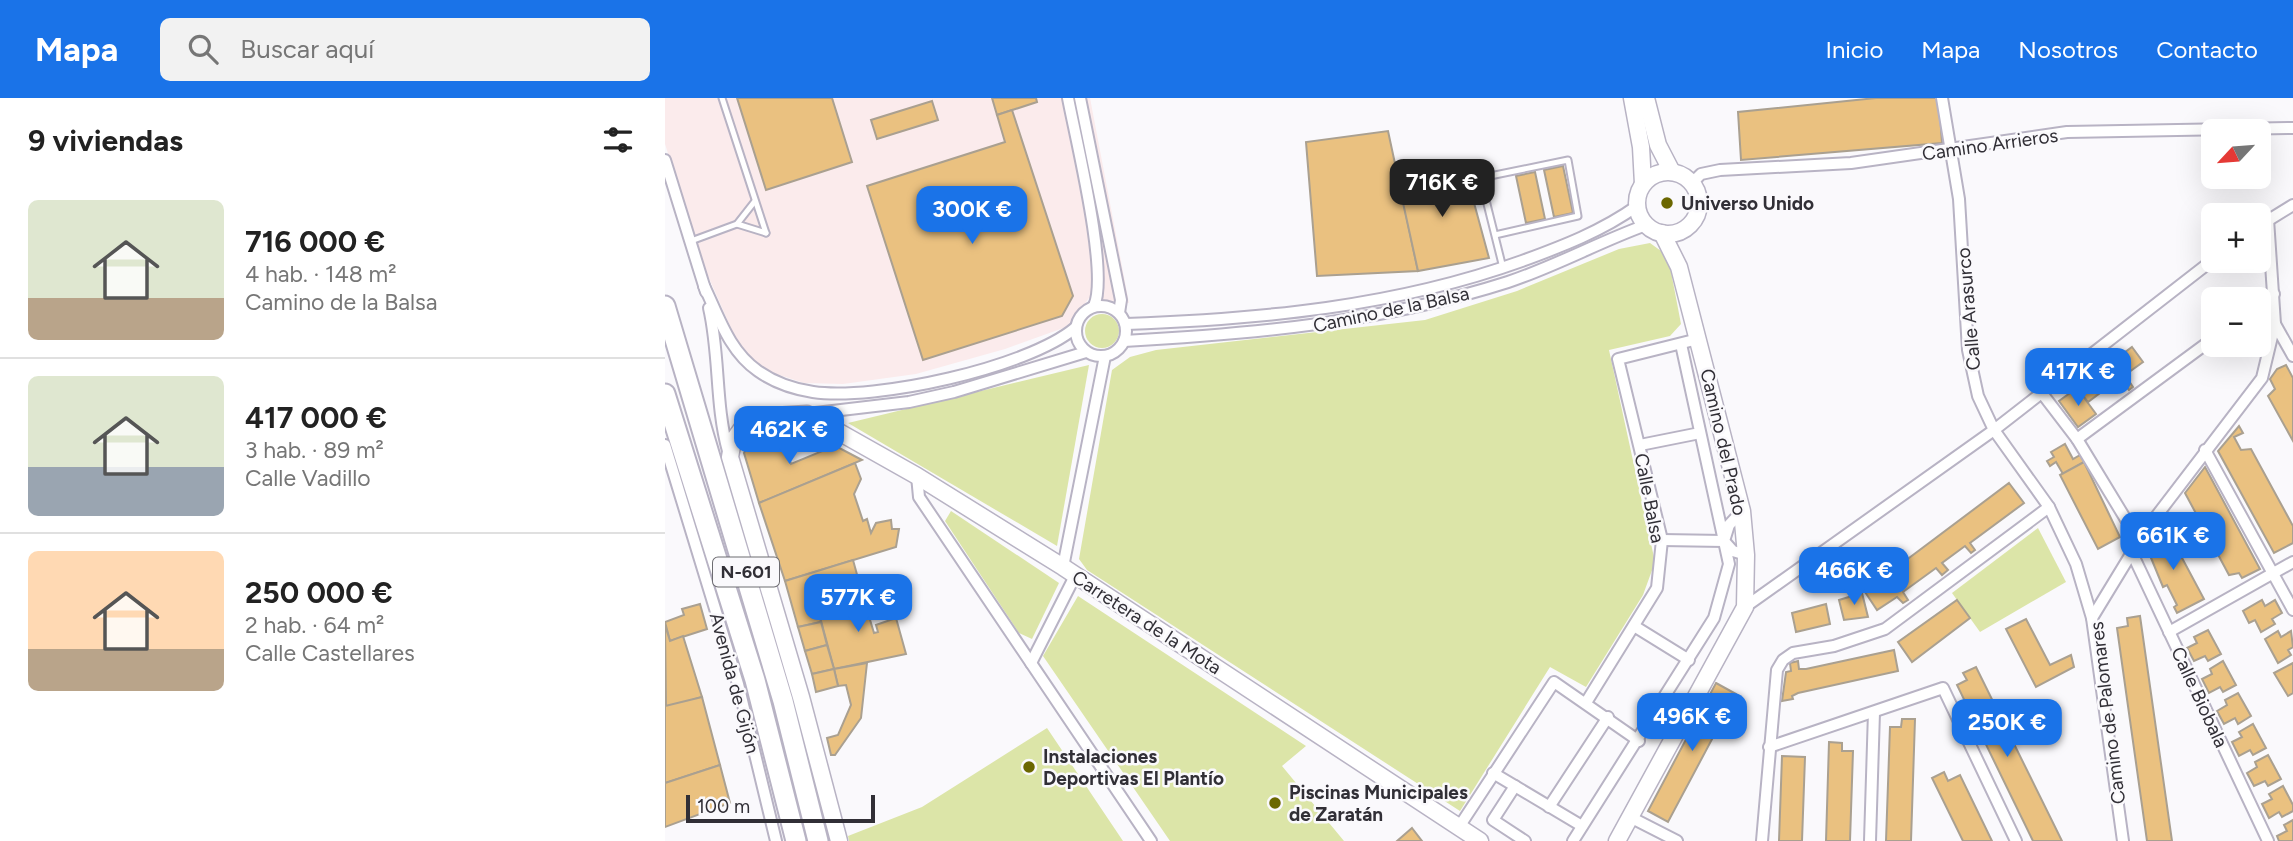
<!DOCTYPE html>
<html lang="es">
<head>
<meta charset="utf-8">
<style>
  :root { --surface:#fff; --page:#f2f2f2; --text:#222; --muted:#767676; --line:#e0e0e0; --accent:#1a73e8 }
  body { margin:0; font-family:Figtree,sans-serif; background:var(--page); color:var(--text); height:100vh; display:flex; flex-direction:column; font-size:26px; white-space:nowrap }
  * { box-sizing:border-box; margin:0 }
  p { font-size:23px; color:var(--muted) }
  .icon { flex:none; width:38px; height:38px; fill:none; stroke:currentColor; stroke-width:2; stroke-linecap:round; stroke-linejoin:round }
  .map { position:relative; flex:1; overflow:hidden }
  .sheet { display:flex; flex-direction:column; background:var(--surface); width:665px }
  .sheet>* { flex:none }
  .needle { width:46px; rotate:244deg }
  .tools { position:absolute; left:1536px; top:21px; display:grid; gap:14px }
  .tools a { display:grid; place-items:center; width:70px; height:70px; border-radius:10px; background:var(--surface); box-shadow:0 7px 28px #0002; font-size:35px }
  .scale { position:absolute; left:21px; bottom:18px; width:189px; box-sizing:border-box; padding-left:7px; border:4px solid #312f36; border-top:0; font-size:19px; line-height:24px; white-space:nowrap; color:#312f36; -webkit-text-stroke:5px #faf9fc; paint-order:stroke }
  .price { position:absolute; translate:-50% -60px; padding:0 16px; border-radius:14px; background:var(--accent); color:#fff; font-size:23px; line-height:46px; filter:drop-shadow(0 2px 4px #0008) }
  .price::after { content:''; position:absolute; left:50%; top:42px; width:21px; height:16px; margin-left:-10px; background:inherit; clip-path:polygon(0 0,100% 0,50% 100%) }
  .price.on { background:#222; color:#fff }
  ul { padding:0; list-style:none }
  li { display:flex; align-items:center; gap:21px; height:175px; padding:0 28px }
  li+li { border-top:2px solid var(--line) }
  li span { display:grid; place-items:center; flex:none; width:196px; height:140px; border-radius:10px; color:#555 }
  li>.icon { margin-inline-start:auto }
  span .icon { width:84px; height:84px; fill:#fffc; stroke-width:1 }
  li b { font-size:30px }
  h2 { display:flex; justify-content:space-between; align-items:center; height:84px; padding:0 28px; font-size:30px }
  header { display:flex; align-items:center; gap:42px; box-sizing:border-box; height:98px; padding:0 35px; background:var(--accent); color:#fff }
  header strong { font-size:33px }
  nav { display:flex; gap:38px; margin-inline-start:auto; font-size:24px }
  .search { width:490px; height:63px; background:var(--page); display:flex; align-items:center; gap:18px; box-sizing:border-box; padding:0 24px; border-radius:10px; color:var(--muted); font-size:26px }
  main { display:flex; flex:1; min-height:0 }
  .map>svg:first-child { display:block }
</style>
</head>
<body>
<header>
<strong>Mapa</strong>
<div class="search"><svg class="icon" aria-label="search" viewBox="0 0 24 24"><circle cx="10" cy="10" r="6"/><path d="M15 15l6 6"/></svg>Buscar aquí</div>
<nav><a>Inicio</a><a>Mapa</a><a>Nosotros</a><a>Contacto</a></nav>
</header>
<main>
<section class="sheet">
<h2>9 viviendas<svg class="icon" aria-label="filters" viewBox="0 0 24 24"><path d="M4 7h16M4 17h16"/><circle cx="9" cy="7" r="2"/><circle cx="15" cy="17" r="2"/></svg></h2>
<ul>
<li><span style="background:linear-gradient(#dfe7d0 70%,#b9a48a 0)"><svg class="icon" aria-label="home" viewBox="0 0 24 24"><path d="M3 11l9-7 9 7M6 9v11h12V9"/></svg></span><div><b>716 000 €</b><p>4 hab. · 148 m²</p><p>Camino de la Balsa</p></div></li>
<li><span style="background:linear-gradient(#dfe7d0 65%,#9aa5b1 0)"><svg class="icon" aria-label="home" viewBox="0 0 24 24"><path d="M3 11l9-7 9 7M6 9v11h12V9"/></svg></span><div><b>417 000 €</b><p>3 hab. · 89 m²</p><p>Calle Vadillo</p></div></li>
<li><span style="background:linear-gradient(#ffd9b3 70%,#b9a48a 0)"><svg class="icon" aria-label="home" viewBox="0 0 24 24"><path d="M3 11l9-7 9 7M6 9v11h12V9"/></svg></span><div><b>250 000 €</b><p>2 hab. · 64 m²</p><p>Calle Castellares</p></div></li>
</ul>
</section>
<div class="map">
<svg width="1628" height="743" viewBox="0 0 1628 743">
  <rect width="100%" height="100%" fill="#faf9fc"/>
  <path fill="#fbebec" d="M0 0H425L464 205 424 200 404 228 340 251 251 276 178 286 139 285 99 272 72 244 40 171 0 46Z"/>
  <g fill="#dce5a8">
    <path d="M985 145 1003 158 1016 226 1005 238 944 252 990 464 978 497 921 589 885 569 795 713 422 472 414 461 447 272 465 259 491 252 760 222 852 193 954 151Z"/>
    <circle cx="437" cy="233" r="17"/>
    <path d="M424 267 392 448 183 325Z"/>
    <path d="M286 413 394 485 367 541 354 535 280 423Z"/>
    <path d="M1373 430 1401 484 1315 534 1287 495Z"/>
    <path d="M413 498 641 648 617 668 679 743H505L378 558Z"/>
    <path d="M382 630 458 743H184L183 738 257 709Z"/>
  </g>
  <g fill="#eac180" stroke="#aaa090" stroke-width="2">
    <path d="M72 0H167L187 64 101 92Z"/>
    <path d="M327 0H371L372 4 332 17Z"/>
    <path d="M1211 0H1274L1277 45 1076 62 1073 14Z"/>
    <path d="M267 3 273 22 212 41 206 22Z"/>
    <path d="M347 12 408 198 397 218 258 262 202 88 340 44 332 17Z"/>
    <path d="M723 33 753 173 652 178 641 44Z"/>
    <path d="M799 68 824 160 753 173 733 82Z"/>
    <path d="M898 68 908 115 889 119 879 72Z"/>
    <path d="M870 74 880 121 861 125 851 78Z"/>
    <path d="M1467 249 1478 264 1460 277 1468 289 1464 292 1455 280 1423 304 1412 290Z"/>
    <path d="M1621 267 1628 280V343L1603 298 1610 291 1605 281 1612 271Z"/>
    <path d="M1412 290 1431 316 1413 329 1394 303Z"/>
    <path d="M1574 328 1578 335 1569 339 1576 352 1586 351 1628 428V445L1609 455 1553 353Z"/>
    <path d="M116 333 126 366 160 352 165 345 197 362 94 405 79 355 85 342Z"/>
    <path d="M1400 346 1408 361 1415 357 1419 364 1398 376 1391 364 1385 368 1382 363 1389 359 1386 354Z"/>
    <path d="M1419 364 1455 439 1433 451 1395 377Z"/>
    <path d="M190 365 196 381 189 396 198 423 202 421 206 435 211 425 226 422 227 431H234L231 449 120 483 94 405Z"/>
    <path d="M1540 369 1595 471 1577 480 1574 475 1564 477 1520 395Z"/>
    <path d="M1344 385 1359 405 1305 445 1310 452 1306 455 1300 448 1277 465 1283 472 1277 477 1271 470 1238 494 1243 502 1238 505 1232 499 1212 512 1200 494 1204 490Z"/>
    <path d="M1491 432 1499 447 1509 445 1539 501 1512 515 1509 509 1512 507 1502 487 1498 489 1484 455 1480 457 1477 450Z"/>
    <path d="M188 462 199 502 187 505 185 499 152 508 156 524 133 529 120 483Z"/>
    <path d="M1197 495 1203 519 1179 522 1174 502Z"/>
    <path d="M185 499 187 505 199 502 209 535 213 534 211 527 231 520 241 556 169 571 152 508Z"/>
    <path d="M1292 502 1305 520 1247 564 1233 544Z"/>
    <path d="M1597 502 1600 508 1610 502 1617 515 1607 521 1610 526 1596 534 1590 522 1584 525 1578 513Z"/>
    <path d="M35 506 42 531 5 543 0 524 19 517 17 511Z"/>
    <path d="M1161 506 1165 526 1131 534 1127 515Z"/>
    <path d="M1475 518 1507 743H1482L1452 530 1463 528 1462 520Z"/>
    <path d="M1361 521 1385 567 1406 557 1409 569 1371 589 1341 531Z"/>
    <path d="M156 524 162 547 140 553 133 529Z"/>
    <path d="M0 527 5 543 18 538 37 599 1 610Z"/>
    <path d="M1543 532 1556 556 1543 563 1540 558 1529 563 1522 550 1532 545 1529 539Z"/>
    <path d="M1613 533 1616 539 1626 533 1628 549 1623 552 1626 557 1613 565 1600 541Z"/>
    <path d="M162 547 169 571 147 576 140 553Z"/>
    <path d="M1229 552 1233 573 1133 595 1127 598 1128 601 1117 603 1121 574 1126 573 1125 565 1133 563 1134 571H1141Z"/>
    <path d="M1558 563 1571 587 1558 594 1555 589 1544 595 1537 581 1547 576 1545 571Z"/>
    <path d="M202 565 196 620 170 657H166L162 640 173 637 186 607 181 587 173 588 169 571Z"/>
    <path d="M1628 565V595L1623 598 1609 575Z"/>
    <path d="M1311 569 1397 743H1368L1292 587 1302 582 1298 575Z"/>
    <path d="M169 571 173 588 151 594 147 576Z"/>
    <path d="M1051 585 1071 596 1003 724 983 713Z"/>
    <path d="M1573 595 1586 618 1573 626 1570 620 1559 626 1552 613 1562 607 1560 602Z"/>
    <path d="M37 599 55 667 0 685V608Z"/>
    <path d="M1237 621H1250L1246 743H1221L1225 629H1236Z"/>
    <path d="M1588 626 1601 650 1588 657 1585 652 1574 658 1567 644 1577 639 1574 634Z"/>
    <path d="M1164 644 1177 645V653H1188L1185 743H1161Z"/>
    <path d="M1603 657 1616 681 1603 688 1600 683 1589 688 1582 675 1592 669 1590 664Z"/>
    <path d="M1117 658 1140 659 1137 743H1114Z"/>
    <path d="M55 667 65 705 0 729V685Z"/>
    <path d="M1279 674 1283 683 1295 677 1327 743H1298L1267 680Z"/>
    <path d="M1618 688 1628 707V713L1617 719 1614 714 1604 720 1597 706 1607 701 1604 696Z"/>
    <path d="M1628 722V743H1614L1612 738 1622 733 1619 727Z"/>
    <path d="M747 730 757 743H732Z"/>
  </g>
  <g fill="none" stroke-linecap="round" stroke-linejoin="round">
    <g stroke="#b8b3c4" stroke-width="9">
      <g id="lane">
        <path d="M57 0 101 135"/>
        <path d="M72 126 101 135"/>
        <path d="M830 137 913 118 903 62 825 78 818 90 838 170"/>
        <path d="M26 143 72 126 90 103"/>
      </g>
    </g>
    <g stroke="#b8b3c4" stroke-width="14">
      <g id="street">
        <path d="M403 0C411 42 444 175 429 208"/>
        <path d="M415 0 456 202 454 215"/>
        <path d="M1277 0 1294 101 1303 252 1313 298 1329 332 1384 409 1411 466 1427 520 1458 743"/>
        <path d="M0 62 41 194"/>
        <path d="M1027 85 1036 76 1055 72 1186 65 1402 34 1628 30"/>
        <path d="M1594 128 1628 107"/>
        <path d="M39 188C54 219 64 253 93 273 110 285 128 291 148 294 210 303 362 270 410 230"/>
        <path d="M1594 207 1609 196"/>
        <circle cx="436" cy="233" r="25"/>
        <path d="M44 210C55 257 50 307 63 353"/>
        <path d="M461 226C596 221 729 209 857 163 898 148 937 133 972 108"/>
        <path d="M1610 226 1628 258"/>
        <path d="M459 243C590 236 718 224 843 184 891 168 934 144 981 127"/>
        <path d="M1376 294 1412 341 1474 443"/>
        <path d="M142 316 244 304 289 294 421 254"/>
        <path d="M1412 341 1549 240"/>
        <path d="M0 347 73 586 111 743"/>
        <path d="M975 347 1035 335"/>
        <path d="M1540 352 1628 512"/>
        <path d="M252 378 254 399 486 743"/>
        <path d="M1077 413 1064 427 1059 443 1068 453 1081 457"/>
        <path d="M997 442 1059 443"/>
        <path d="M1467 455 1603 743"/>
        <path d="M398 469 440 258"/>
        <path d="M1080 509 1329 332 1549 161"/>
        <path d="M1427 520 1480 433 1597 280 1610 226 1603 121"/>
        <path d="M969 528 1024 562"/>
        <path d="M1504 534 1628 464"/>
        <path d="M366 565 410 478"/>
        <path d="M922 603 992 490 997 442 953 261 1033 241"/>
        <path d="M1104 649 1278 590 1351 743"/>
        <path d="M828 675 917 728"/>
        <path d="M850 688 828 722 860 743"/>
        <path d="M884 709 943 619"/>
        <path d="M965 719 1012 743"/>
        <path d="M794 729 889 584 974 643"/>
        <path d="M908 743 1049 520 1064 466 1016 246"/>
        <path d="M1097 743 1112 572 1118 562 1128 555 1169 548 1220 531 1384 409"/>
        <path d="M1205 743 1209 614"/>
      </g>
    </g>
    <g stroke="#b8b3c4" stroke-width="19">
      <g id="secondary">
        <path d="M967 0 976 49 978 86"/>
        <path d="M981 0 993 47 1007 74"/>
        <circle cx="1003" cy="105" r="31"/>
        <path d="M174 743 136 599 65 359 68 343 78 329 93 319 142 316 252 378 398 469 815 743"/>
        <path d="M952 743 1080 509 1081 457 1077 413 1014 169 997 135"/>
      </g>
    </g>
    <g stroke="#b8b3c4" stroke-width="23">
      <g id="highway">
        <path d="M0 208 118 603 153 743"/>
        <path d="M0 296 90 582 131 743"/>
      </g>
    </g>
    <use href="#lane" stroke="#fff" stroke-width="5"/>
    <use href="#street" stroke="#fff" stroke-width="10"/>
    <use href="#secondary" stroke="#fff" stroke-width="16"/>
    <use href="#highway" stroke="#fff" stroke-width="19"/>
  </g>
  <g fill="#6b6700" stroke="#faf9fc" stroke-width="2.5">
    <circle cx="1002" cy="105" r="7"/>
    <circle cx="364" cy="669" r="7"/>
    <circle cx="610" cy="705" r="7"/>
  </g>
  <g text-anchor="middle" stroke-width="5" stroke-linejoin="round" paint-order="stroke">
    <rect fill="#faf9fc" stroke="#6d6c71" stroke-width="2" x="48" y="459.5" width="66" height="29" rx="5"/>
    <g font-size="18" font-weight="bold" fill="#312f36">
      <text x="81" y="480">N-601</text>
    </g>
    <g font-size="19" fill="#312f36" stroke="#faf9fc">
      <text transform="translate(1325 46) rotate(-8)" y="7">Camino Arrieros</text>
      <text transform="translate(726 211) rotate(-12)" y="7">Camino de la Balsa</text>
      <text transform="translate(1303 211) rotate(-95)" y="7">Calle Arasurco</text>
      <text transform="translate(1059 344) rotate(77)" y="7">Camino del Prado</text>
      <text transform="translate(985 400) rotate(79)" y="7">Calle Balsa</text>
      <text transform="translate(482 524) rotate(33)" y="7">Carretera de la Mota</text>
      <text transform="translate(70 585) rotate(75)" y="7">Avenida de Gijón</text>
      <text transform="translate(1535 599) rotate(65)" y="7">Calle Biobala</text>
      <text transform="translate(1442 615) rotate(-97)" y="7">Camino de Palomares</text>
    </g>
    <g font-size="19" font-weight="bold" fill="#312f36" stroke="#faf9fc" text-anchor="start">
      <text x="1016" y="112">Universo Unido</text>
      <text x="378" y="665">Instalaciones<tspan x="378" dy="22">Deportivas El Plantío</tspan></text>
      <text x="624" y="701">Piscinas Municipales<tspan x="624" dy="22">de Zaratán</tspan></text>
    </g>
  </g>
</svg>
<div class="tools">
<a><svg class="needle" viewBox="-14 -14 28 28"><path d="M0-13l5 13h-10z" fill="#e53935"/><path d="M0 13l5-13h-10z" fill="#767676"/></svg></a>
<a>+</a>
<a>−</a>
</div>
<div class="scale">100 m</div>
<b class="price on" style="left:777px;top:121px">716K €</b>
<b class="price" style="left:307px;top:148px">300K €</b>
<b class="price" style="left:1413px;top:310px">417K €</b>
<b class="price" style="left:124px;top:368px">462K €</b>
<b class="price" style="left:1508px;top:474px">661K €</b>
<b class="price" style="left:1189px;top:509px">466K €</b>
<b class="price" style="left:193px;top:536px">577K €</b>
<b class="price" style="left:1027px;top:655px">496K €</b>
<b class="price" style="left:1342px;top:661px">250K €</b>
</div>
</main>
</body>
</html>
